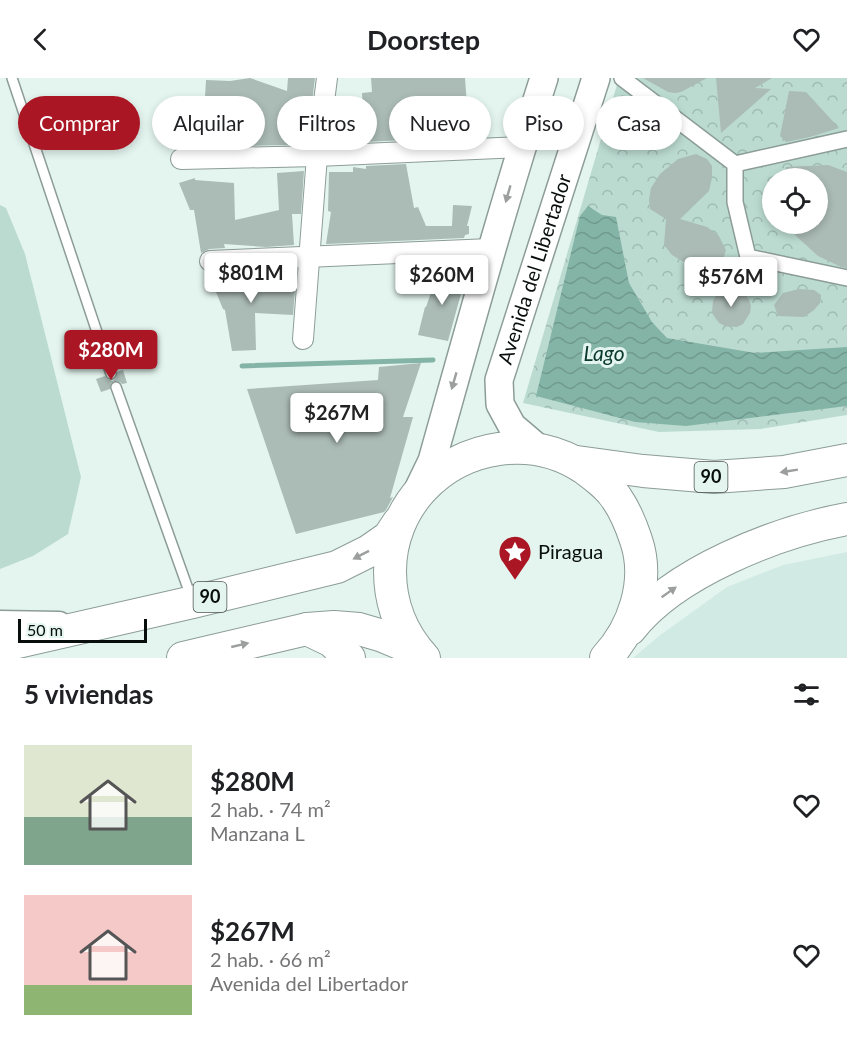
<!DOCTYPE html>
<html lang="es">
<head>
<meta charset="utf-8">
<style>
  :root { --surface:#fff; --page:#f6f6f6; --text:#202124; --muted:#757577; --accent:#ab1624 }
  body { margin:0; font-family:Lato,sans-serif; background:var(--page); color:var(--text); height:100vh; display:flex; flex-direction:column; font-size:22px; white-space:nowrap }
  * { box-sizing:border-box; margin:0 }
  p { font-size:20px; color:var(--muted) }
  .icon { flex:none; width:33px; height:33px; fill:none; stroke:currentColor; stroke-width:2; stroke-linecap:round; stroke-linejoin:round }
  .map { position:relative; height:580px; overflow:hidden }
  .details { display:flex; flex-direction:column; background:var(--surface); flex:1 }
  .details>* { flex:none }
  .top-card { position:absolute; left:18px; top:18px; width:812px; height:54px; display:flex; gap:12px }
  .tools { position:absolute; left:762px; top:90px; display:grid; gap:12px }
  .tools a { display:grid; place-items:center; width:66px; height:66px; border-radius:50%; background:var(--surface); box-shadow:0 3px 9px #0003; font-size:30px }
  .scale { position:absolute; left:18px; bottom:15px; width:129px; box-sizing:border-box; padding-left:6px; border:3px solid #080e0c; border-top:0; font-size:16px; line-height:21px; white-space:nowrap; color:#080e0c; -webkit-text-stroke:4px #e4f5ef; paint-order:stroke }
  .price { position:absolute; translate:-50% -51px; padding:0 14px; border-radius:6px; background:#fff; color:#222; font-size:20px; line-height:39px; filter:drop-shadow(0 2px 3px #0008) }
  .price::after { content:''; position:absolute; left:50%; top:36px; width:18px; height:14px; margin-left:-9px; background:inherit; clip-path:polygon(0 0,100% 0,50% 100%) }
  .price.on { background:var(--accent); color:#fff }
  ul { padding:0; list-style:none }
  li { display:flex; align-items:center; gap:18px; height:150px; padding:0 24px }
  li span { display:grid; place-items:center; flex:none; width:168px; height:120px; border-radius:0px; color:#555 }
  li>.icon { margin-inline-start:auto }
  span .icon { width:72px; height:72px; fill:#fffc; stroke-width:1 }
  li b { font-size:26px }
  h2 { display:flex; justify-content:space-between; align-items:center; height:72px; padding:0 24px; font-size:26px }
  .tag { padding:0 21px; border-radius:27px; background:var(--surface); box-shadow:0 3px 9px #0003; font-size:21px; line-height:54px }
  .tag.on { background:var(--accent); color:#fff }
  header { display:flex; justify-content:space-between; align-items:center; height:78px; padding:0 24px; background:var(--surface); font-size:27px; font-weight:700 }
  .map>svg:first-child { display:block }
</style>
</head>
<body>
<header><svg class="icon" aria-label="back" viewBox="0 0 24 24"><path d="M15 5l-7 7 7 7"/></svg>Doorstep<svg class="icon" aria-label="heart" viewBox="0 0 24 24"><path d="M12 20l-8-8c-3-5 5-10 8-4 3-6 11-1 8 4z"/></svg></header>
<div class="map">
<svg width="847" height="580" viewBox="0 0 847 580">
  <defs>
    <pattern id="park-crowns" width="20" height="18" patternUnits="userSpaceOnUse" patternTransform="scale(1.5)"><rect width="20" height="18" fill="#bbdbd1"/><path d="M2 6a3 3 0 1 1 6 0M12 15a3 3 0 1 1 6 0" fill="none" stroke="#9fbbb2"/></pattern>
    <pattern id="water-waves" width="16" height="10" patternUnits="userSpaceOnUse" patternTransform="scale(1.5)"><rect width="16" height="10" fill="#84b4a6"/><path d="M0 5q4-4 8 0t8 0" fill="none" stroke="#709a8e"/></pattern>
  </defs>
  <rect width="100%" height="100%" fill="#e4f5ef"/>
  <path fill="#d1eae3" d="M847 474V580H633L659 558 727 509 783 487Z"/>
  <path fill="url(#park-crowns)" fill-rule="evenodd" d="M619 0H847V337L761 351 659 354 523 325ZM772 100H818V146H772Z"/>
  <path fill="#bbdbd1" d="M0 127 6 130 25 176 81 399 68 456 33 478 0 491Z"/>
  <path fill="url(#water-waves)" d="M588 128 602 137 616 139 629 205 652 244 667 260 755 275 847 269V328L686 348 635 344 536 318 580 138Z"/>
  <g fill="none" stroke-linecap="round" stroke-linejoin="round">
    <path stroke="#84b4a6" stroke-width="5" d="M242 288 433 282"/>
  </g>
  <g fill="#abbbb6">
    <path d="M250 0 287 13 288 0H315L311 32H287L288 67 246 68V38L214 40V35L204 36 206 2 230 3Z"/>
    <path d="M371 0H465L467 27 478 26 480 56 432 50V46L405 48V62L365 64 362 15 372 14Z"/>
    <path d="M643 0H707L681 14 675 15 668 14Z"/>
    <path d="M716 0H772L755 10 771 11 721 55Z"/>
    <path d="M789 13 806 14 839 50 810 59 786 64 780 58Z"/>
    <path d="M194 23 165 50 164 26Z"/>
    <path d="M696 76 707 81 712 88V100L709 113 680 141 707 149 719 158 726 172 721 188 702 192 689 187 672 177 664 167 666 141 650 131 649 122 651 110 660 96 678 81Z"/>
    <path d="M406 86 414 130 418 129 426 148H452L453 127 472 128 467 148H469V156L465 157 464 160 326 166 331 134 328 133 329 94H353V89L366 91V88Z"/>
    <path d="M828 87 847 94V190L841 189 818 178 783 146H818V100H786V89Z"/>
    <path d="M304 93 301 136H292L294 167 266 169 224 166 225 170 209 171 201 175 194 132H190L179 105 195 100V102L234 105 235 142 279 132 277 95Z"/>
    <path d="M228 194 229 198H242V200H296L293 237 255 235 256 272 232 273 225 232 223 231 208 195Z"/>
    <path d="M467 194 448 263 418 257 425 229H426L437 197Z"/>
    <path d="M723 211H733L740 212 745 216 749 222 751 228 750 235 743 246 737 249 725 248 719 245 712 235 713 223 716 218Z"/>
    <path d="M799 211 814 212 821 217 820 225 814 232 804 239 778 238 774 227 783 215Z"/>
    <path d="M421 285 403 339H413L390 420 393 419 386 432 384 434 296 456 247 311 378 302 379 289Z"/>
    <path d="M123 292 127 305 122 306 120 304 114 303 111 305 110 311 101 314 96 301 105 298 107 301 113 303 116 300 117 294Z"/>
  </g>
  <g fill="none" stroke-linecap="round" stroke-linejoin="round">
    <g stroke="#8c9c97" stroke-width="12">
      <g id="service">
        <path d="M12 0 111 296"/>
        <path d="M116 309 191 519"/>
      </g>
    </g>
    <g stroke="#8c9c97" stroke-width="18">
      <g id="pedestrian">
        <path d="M622 0 735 86V124L748 179 847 200"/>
        <path d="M735 86 847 61"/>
      </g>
    </g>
    <g stroke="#8c9c97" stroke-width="22">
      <g id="minor">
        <path d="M181 81 317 78 522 69"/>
        <path d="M210 183 491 171"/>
        <path d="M303 261 317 78 327 0"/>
      </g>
    </g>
    <g stroke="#8c9c97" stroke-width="27">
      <path id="tertiary" d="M0 545 59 546"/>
    </g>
    <g stroke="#8c9c97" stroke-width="30">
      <g id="secondary">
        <path id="s1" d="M539 371 512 348 500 326 499 302 596 0"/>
        <path d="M417 414 432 383C468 255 503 127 544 0"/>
      </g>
    </g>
    <g stroke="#8c9c97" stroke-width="34">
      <g id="trunk">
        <path d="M577 384 643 393 714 399 784 394 847 382"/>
        <path d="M307 551 332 563 349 580"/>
        <path d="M630 551C674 494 777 454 847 441"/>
        <path d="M0 568 193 524 337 489 369 473 389 459 399 444"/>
        <path d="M183 580 307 551 334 549 359 551 383 558 416 572"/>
        <path d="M424 580C402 556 390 526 390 493 390 462 402 433 422 411 464 366 533 356 584 390 596 399 609 408 617 421 626 434 631 447 636 462 650 503 634 550 606 580"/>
      </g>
    </g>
    <use href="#service" stroke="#fff" stroke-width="9"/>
    <use href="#pedestrian" stroke="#fff" stroke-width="15"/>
    <use href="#minor" stroke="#fff" stroke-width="20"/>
    <use href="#tertiary" stroke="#fff" stroke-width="24"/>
    <use href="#secondary" stroke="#fff" stroke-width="27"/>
    <use href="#trunk" stroke="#fff" stroke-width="32"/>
  </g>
  <defs><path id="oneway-solid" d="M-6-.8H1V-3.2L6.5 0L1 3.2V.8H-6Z" transform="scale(1.5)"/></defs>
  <g fill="#9c9f9e">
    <use href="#oneway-solid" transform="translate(508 116) rotate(106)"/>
    <use href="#oneway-solid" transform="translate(454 303) rotate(106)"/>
    <use href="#oneway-solid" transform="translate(789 393) rotate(171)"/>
    <use href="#oneway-solid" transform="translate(361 477) rotate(153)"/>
    <use href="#oneway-solid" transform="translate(669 514) rotate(-35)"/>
    <use href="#oneway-solid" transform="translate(240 567) rotate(-13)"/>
  </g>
  <defs>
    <g id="sight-pin" transform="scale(1.725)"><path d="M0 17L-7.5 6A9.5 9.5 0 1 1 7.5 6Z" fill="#ab1624" stroke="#e4f5ef"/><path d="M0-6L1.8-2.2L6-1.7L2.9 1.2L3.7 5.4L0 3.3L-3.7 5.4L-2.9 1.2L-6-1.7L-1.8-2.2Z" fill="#fff"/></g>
  </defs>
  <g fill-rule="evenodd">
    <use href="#sight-pin" x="515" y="474"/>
  </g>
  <g text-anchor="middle" stroke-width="6" stroke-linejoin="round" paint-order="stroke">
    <g fill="#e4f5ef" stroke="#4a5350" stroke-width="1.5">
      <rect x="694.5" y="384" width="33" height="30" rx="4.5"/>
      <rect x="193.5" y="504" width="33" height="30" rx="4.5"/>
    </g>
    <g font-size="18" font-weight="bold" fill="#080e0c">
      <text x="711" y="405">90</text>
      <text x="210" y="525">90</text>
    </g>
    <g font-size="20" fill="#080e0c" stroke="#e4f5ef">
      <text dy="7" stroke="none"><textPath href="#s1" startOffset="201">Avenida del Libertador</textPath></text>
    </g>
    <g font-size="20" fill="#080e0c" stroke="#e4f5ef" text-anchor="start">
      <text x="538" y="481">Piragua</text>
    </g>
    <g font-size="21" font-style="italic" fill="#0b382d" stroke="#e4f5ef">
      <text x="604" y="283">Lago</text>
    </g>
  </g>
</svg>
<div class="tools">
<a><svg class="icon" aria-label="locate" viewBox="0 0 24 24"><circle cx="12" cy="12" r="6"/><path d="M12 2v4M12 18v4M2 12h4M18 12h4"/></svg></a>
</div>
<div class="scale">50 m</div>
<b class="price" style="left:251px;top:226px">$801M</b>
<b class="price" style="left:442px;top:228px">$260M</b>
<b class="price" style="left:731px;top:230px">$576M</b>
<b class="price on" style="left:111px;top:303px">$280M</b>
<b class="price" style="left:337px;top:366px">$267M</b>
<div class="top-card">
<a class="tag on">Comprar</a>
<a class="tag">Alquilar</a>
<a class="tag">Filtros</a>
<a class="tag">Nuevo</a>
<a class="tag">Piso</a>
<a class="tag">Casa</a>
</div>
</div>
<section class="details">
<h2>5 viviendas<svg class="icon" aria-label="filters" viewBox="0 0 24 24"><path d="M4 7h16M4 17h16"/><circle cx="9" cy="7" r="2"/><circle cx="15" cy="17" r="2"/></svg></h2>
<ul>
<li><span style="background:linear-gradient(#dfe7d0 60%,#7fa58c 0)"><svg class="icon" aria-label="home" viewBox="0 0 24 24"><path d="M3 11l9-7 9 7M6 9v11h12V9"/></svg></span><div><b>$280M</b><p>2 hab. · 74 m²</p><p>Manzana L</p></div><svg class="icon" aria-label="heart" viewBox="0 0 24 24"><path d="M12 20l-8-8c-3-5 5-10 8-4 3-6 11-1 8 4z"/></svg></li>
<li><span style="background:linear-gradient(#f6c9c9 75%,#8fb573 0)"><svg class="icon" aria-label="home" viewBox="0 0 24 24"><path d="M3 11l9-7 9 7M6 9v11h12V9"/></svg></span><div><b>$267M</b><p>2 hab. · 66 m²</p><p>Avenida del Libertador</p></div><svg class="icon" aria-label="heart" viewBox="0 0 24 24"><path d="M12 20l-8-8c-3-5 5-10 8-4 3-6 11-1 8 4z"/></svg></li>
</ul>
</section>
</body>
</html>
